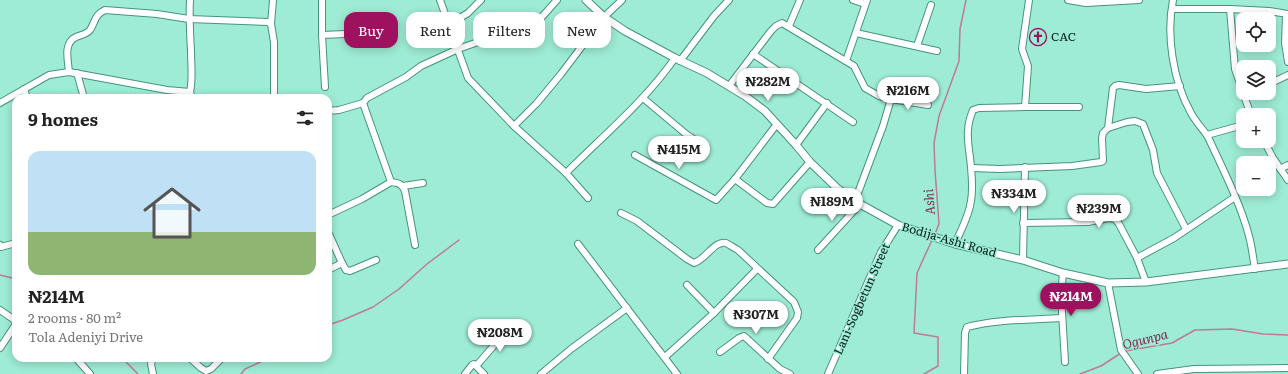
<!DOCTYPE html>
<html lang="en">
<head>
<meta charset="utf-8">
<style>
  :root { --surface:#fff; --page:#f2f2f2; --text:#222; --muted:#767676; --line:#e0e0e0; --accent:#9d115f }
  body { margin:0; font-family:Literata,serif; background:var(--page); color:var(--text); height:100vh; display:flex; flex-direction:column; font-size:15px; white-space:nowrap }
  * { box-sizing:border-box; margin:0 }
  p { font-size:13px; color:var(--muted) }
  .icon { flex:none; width:22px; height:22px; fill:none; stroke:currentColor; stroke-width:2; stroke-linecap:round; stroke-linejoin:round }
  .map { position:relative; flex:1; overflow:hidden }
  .side { position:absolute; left:12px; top:94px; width:320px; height:268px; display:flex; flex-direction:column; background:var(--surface); border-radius:12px; box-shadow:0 2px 10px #0003 }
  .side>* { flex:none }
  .guide { position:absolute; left:344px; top:12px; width:380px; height:36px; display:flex; gap:8px }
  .buttons { position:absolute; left:1236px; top:12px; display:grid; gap:8px }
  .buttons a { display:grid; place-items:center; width:40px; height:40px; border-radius:8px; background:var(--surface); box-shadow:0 2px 10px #0003; font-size:20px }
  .price { position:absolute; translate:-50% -34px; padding:0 9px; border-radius:14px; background:#fff; color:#222; font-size:13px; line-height:26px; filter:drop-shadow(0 1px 2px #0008) }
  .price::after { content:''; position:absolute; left:50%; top:24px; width:12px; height:9px; margin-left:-6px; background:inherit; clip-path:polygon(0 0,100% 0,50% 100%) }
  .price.active { background:var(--accent); color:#fff }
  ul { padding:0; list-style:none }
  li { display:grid; align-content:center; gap:8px; height:212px; padding:0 16px }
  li+li { border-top:1px solid var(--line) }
  li span { display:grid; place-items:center; height:124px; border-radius:12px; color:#555 }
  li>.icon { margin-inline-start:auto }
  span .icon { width:72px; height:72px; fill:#fffc; stroke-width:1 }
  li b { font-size:17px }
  h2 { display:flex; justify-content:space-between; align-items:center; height:48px; padding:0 16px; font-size:17px }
  .chip { padding:0 14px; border-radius:12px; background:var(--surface); box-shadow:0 2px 10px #0003; font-size:14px; line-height:36px }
  .chip.active { background:var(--accent); color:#fff }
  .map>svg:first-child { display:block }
</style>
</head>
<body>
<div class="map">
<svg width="1288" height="374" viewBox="0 0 1288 374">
  <rect width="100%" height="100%" fill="#9eecd5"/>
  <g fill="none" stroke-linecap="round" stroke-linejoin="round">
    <g stroke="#bf7a96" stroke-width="1.5">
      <path d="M935 234 939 224 935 170 934 143 939 116 959 61 960 29 966 0"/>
      <path d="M0 275 16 279"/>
      <path d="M328 325 343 320 373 307 399 289 427 264 459 240"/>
      <path d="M1125 351 1172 343 1195 330 1232 329 1263 334 1288 335"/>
      <path d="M122 358 138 374"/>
      <path d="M241 374 245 369 269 358"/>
      <path d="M924 374 938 366V337L914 333 917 273 932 240"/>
      <path d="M1080 374 1101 366 1121 353"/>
    </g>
    <g stroke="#46937f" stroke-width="8">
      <g id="minor">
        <path d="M322 0V35L325 87"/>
        <path d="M440 0 468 78 514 126 566 173 588 198"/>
        <path d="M853 0 865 4"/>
        <path d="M1068 0 1086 3 1139 0"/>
        <path d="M1173 0C1166 35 1173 81 1191 113 1195 121 1203 129 1208 137 1222 167 1241 205 1249 236 1252 247 1253 258 1255 269"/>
        <path d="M1172 9H1230L1269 11 1288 14"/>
        <path d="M1230 9 1235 69 1243 92"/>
        <path d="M1286 14 1285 43 1288 62"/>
        <path d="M271 24 273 0"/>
        <path d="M450 24 468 13 481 0"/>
        <path d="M789 26 800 0"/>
        <path d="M856 33 937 51"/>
        <path d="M322 35 368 33"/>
        <path d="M917 46 931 5"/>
        <path d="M753 54 853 122"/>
        <path d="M680 61 714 16 729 0"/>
        <path d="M846 61 867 0"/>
        <path d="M69 72C68 60 63 43 76 37 81 35 87 34 90 30 96 21 94 15 105 10L157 14 189 19 268 22 271 24 274 42V98"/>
        <path d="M77 73 84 98"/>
        <path d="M1269 84 1288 75"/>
        <path d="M729 86 771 31 776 26 782 23 854 66 865 88 879 96 891 99 883 126 855 201"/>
        <path d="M24 89 27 98"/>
        <path d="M190 92C193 79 191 65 191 51 190 34 189 17 190 0"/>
        <path d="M1243 93 1251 115"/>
        <path d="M643 98 686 134 704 146"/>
        <path d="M891 99 928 105"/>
        <path d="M0 103 49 75 69 72 167 90 190 92 192 98"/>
        <path d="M363 103 391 182C399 183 402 184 405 191L415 245"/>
        <path d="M1025 107 1028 66 1022 49 1029 0"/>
        <path d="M328 111 339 110 363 103 367 98 406 77 421 66 458 49 501 34 525 31 532 28 557 0"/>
        <path d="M514 126 537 103 561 74 604 17 622 0"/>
        <path d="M1108 128 1113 88 1115 86 1119 85 1146 89 1180 86"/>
        <path d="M1207 135 1243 125"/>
        <path d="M1264 141 1273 158 1288 180"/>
        <path d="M796 145 827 103"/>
        <path d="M635 155 716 200 735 179 777 124"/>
        <path d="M972 168 1000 169 1072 166 1101 162 1103 161 1102 138 1103 133 1108 128 1127 122 1135 121 1143 124 1153 150 1157 173 1186 229"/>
        <path d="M1280 169 1288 165"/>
        <path d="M566 173C604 135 645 101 675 58"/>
        <path d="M735 179 767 203 773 204 810 162"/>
        <path d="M403 186 423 183"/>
        <path d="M621 213 637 221 687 259 694 263C706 259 715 240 726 243 730 245 734 248 738 250L794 302 798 312 797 318 768 359"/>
        <path d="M328 215 362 199 391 182"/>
        <path d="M1023 223 1088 222 1109 218 1115 219 1119 224 1137 258 1146 282"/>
        <path d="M328 232 342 263 328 270"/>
        <path d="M578 244 677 374"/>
        <path d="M955 244C961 230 969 216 971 201 973 190 972 178 971 167 969 145 964 131 973 110L979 108 1025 107H1079"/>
        <path d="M0 245 1 247 16 243"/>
        <path d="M818 250 860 204"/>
        <path d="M1137 258 1174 238 1235 197"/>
        <path d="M1023 260 1025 167"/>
        <path d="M342 263 346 270 350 271 376 260"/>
        <path d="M1063 273 1061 295 1065 362"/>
        <path d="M1108 283 1121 350 1138 374"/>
        <path d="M687 285 714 313"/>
        <path d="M0 310 16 321"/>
        <path d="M0 348 16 324"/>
        <path d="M720 352 739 338 744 336 780 369 790 374"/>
        <path d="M665 357 714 313 757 269"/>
        <path d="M76 358 90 374"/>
        <path d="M190 358 201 368 206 371 211 369 222 358"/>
        <path d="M477 365 509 328"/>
        <path d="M153 374 151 364 153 358"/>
        <path d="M465 374 472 365 474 364 484 374"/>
        <path d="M541 374 571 349 627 308"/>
        <path d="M828 374 881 252 898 225"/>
        <path d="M964 374 965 333 967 327C997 319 1031 320 1062 318"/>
        <path d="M1157 374 1194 369 1288 368"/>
      </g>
    </g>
    <g stroke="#46937f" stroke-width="9">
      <path id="tertiary" d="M586 0 604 17 625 31 675 58 707 73 745 96 765 111 796 145 810 162 838 189 860 204 898 225 955 244 1023 260 1063 273 1108 283 1146 282 1288 264"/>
    </g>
    <use href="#minor" stroke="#fff" stroke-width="6"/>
    <use href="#tertiary" stroke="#fff" stroke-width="7"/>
  </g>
  <defs>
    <g id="church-ring" transform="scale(0.9)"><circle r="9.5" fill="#9eecd5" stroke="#9d115f" stroke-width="1.5"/><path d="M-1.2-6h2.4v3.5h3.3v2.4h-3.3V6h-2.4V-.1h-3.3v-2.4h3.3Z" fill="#9d115f"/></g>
  </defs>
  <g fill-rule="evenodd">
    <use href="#church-ring" x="1038" y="37"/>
  </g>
  <g text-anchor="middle" stroke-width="3" stroke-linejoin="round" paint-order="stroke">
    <g font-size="12" fill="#001e17" stroke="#9eecd5" text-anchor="start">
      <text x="1051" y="41">CAC</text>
    </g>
    <g font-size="12" fill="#001e17" stroke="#9eecd5">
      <text transform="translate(949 240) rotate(16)" y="4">Bodija-Ashi Road</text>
      <text transform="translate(862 299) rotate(-66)" y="4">Lani-Sogbetun Street</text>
    </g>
    <g font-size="13" font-style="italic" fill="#822f56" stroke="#9eecd5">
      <text transform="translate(929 202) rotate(-94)" y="5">Ashi</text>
      <text transform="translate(1145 339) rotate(-14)" y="5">Ogunpa</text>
    </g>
  </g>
</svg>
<div class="buttons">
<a><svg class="icon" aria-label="locate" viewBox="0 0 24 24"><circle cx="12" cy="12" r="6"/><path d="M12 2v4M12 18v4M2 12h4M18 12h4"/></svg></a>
<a><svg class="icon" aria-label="layers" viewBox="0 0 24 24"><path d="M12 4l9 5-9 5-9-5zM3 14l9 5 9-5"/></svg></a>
<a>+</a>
<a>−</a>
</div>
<b class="price" style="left:768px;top:102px">₦282M</b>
<b class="price" style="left:908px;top:111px">₦216M</b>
<b class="price" style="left:679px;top:170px">₦415M</b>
<b class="price" style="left:1014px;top:214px">₦334M</b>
<b class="price" style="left:832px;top:222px">₦189M</b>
<b class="price" style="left:1099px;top:229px">₦239M</b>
<b class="price active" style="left:1071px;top:317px">₦214M</b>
<b class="price" style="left:756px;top:335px">₦307M</b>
<b class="price" style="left:500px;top:353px">₦208M</b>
<div class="guide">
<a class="chip active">Buy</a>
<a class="chip">Rent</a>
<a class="chip">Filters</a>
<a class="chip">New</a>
</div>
<section class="side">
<h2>9 homes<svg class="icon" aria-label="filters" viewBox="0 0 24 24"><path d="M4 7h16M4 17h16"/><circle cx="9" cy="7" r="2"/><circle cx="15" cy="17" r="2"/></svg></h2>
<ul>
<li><span style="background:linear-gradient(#bfe0f5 65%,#8fb573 0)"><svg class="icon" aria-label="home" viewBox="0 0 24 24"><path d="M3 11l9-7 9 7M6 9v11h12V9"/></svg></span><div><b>₦214M</b><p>2 rooms · 80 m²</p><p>Tola Adeniyi Drive</p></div></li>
</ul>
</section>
</div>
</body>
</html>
